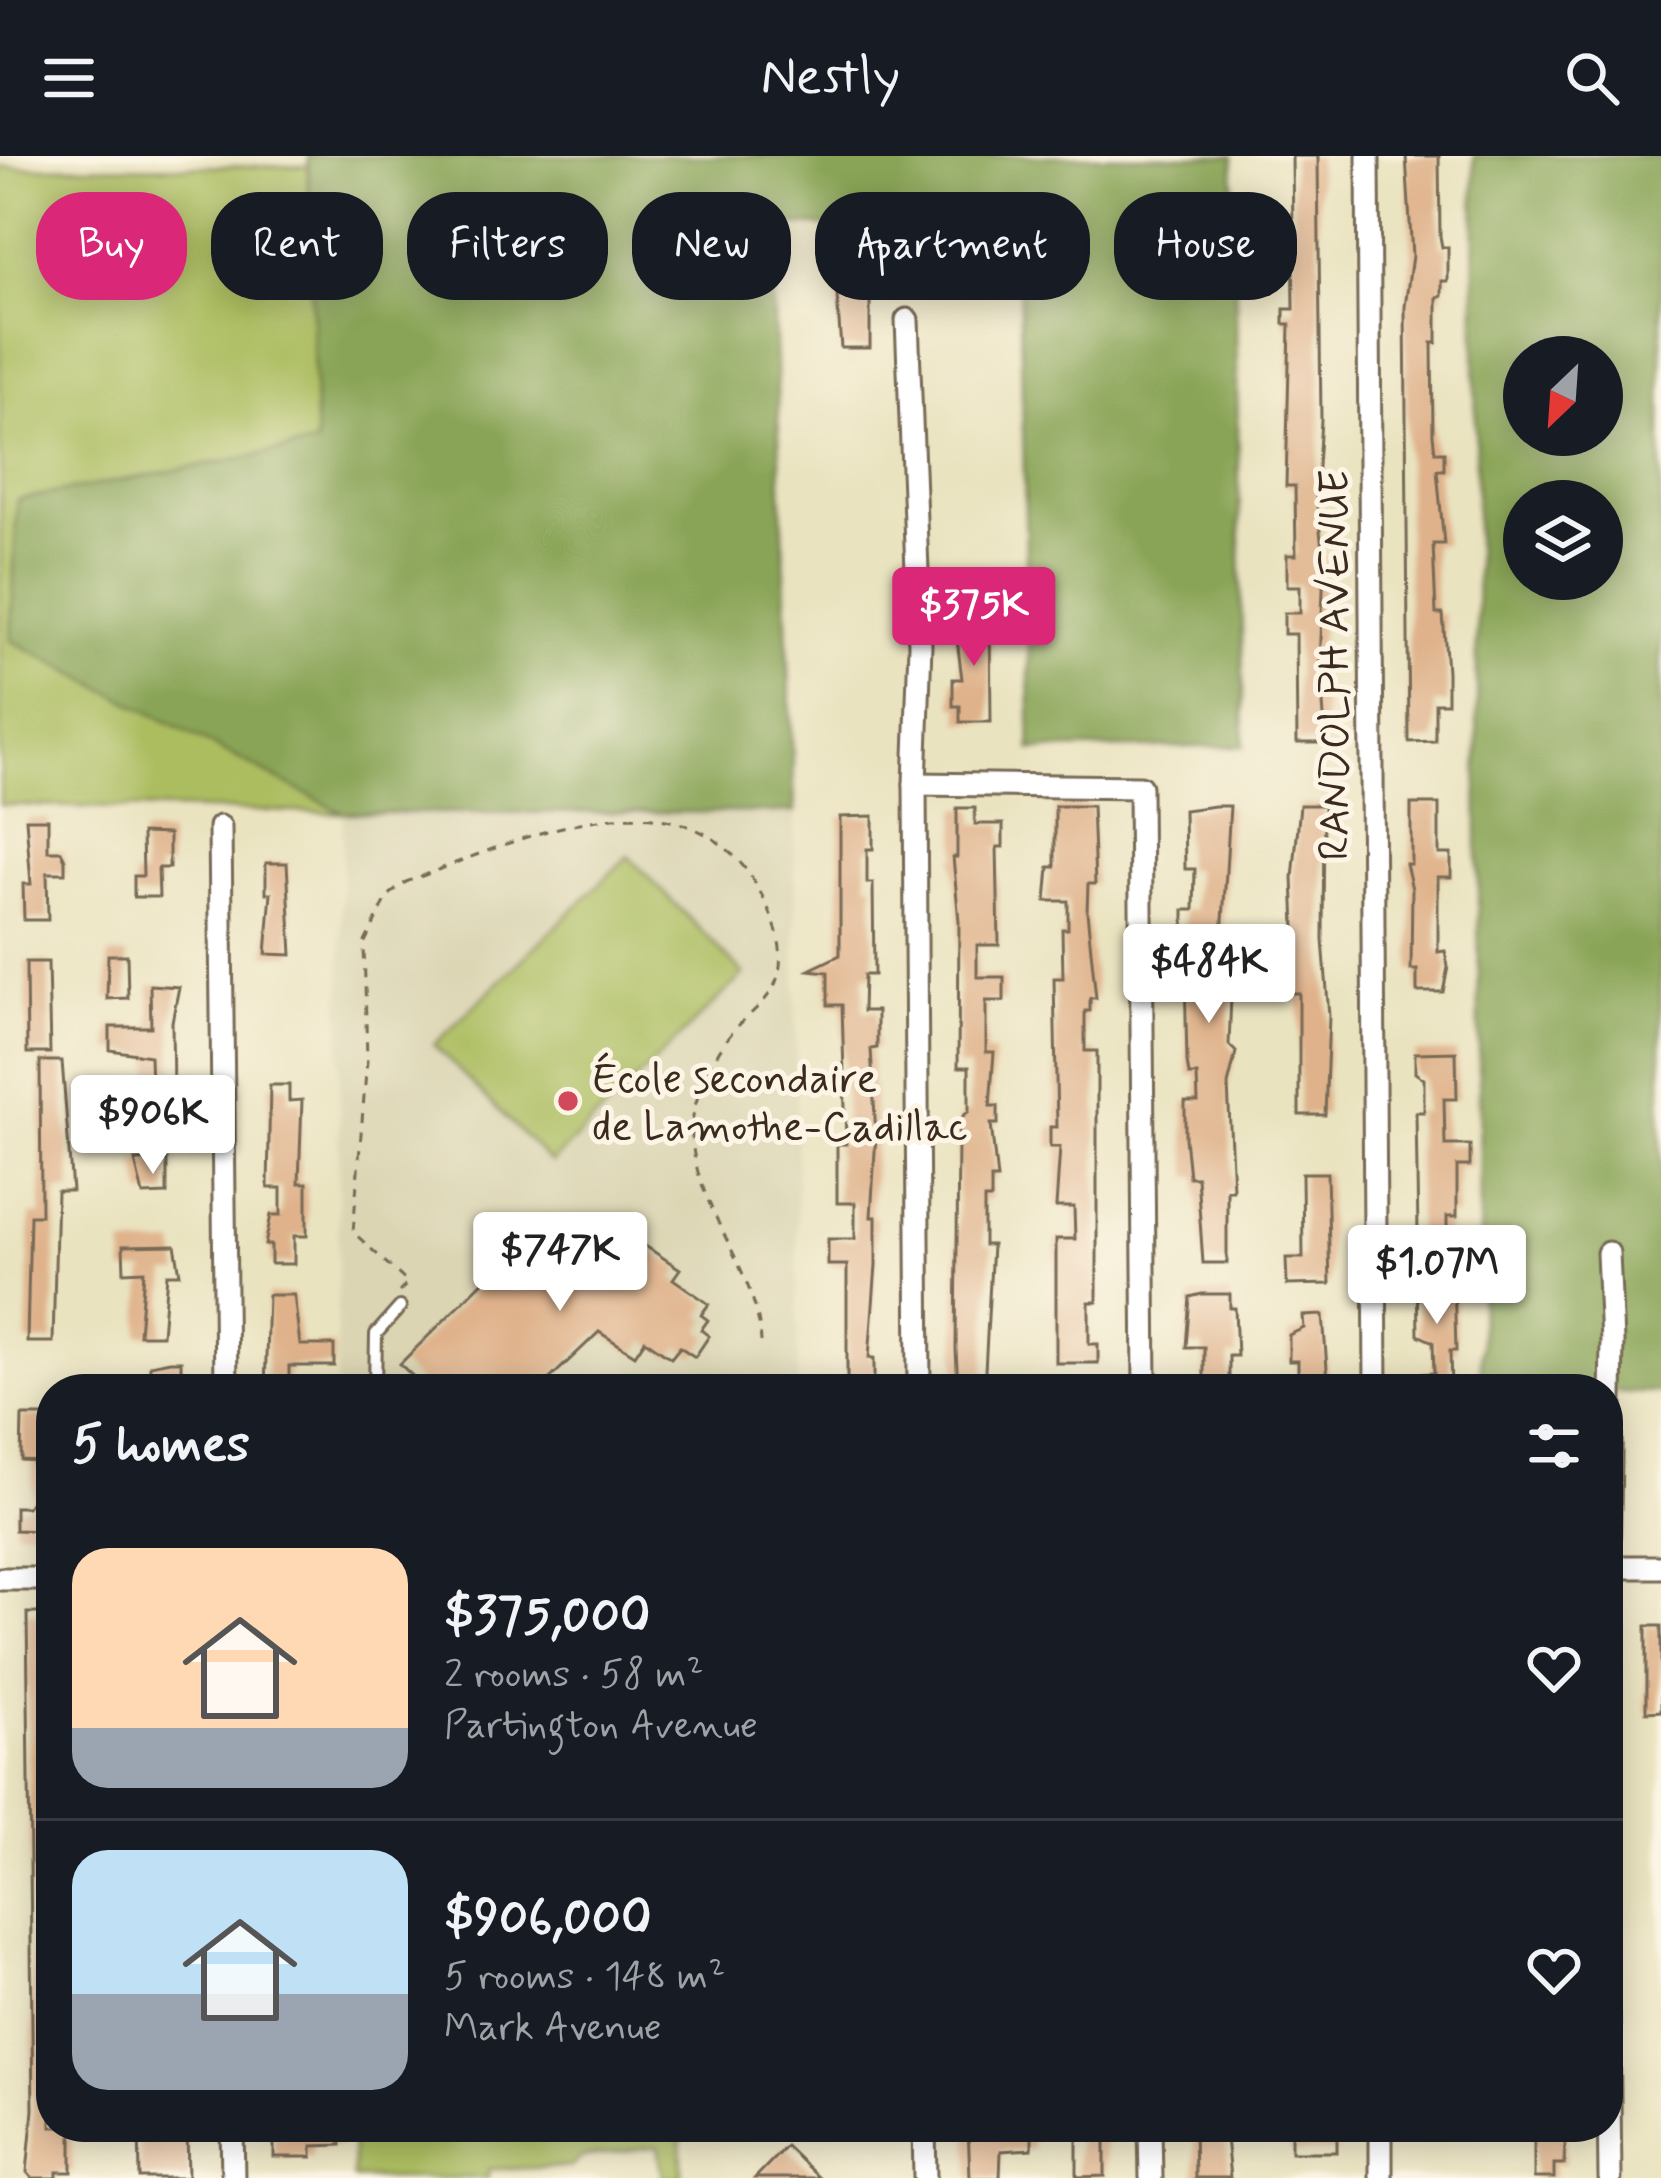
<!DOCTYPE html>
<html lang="en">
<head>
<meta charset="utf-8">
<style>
  :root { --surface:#171b24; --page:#20242c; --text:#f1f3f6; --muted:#9ea1a6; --line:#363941; --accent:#db2777 }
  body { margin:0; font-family:Mynerve,sans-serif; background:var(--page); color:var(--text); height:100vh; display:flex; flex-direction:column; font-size:45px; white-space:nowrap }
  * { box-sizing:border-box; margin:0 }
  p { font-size:39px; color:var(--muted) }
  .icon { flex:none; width:66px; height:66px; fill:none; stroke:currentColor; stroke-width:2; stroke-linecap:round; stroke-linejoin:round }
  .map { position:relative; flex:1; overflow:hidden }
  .drawer { position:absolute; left:36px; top:1218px; width:1587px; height:768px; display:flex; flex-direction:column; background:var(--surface); border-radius:48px; box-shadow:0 6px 30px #0003 }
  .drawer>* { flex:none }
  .top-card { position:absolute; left:36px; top:36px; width:1590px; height:108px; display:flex; gap:24px }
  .needle { width:78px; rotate:205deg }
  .tools { position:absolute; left:1503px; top:180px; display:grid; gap:24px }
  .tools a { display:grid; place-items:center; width:120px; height:120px; border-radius:50%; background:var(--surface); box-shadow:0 6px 30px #0003; font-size:60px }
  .price { position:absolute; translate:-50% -102px; padding:0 27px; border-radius:12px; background:#fff; color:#222; font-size:39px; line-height:78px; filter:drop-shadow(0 3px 6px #0008) }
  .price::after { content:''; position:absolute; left:50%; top:72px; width:36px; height:27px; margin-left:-18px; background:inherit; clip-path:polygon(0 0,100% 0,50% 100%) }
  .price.current { background:var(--accent); color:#fff }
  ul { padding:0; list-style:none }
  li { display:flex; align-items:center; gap:36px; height:300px; padding:0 36px }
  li+li { border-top:3px solid var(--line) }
  li span { display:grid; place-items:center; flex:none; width:336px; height:240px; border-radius:36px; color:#555 }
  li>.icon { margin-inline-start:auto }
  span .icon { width:144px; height:144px; fill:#fffc; stroke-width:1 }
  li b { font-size:51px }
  h2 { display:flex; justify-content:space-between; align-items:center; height:144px; padding:0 36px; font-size:51px }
  .chip { padding:0 42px; border-radius:48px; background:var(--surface); box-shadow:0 6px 30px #0003; font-size:42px; line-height:108px }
  .chip.current { background:var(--accent); color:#fff }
  header { display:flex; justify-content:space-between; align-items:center; height:156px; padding:0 36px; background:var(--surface); font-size:54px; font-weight:600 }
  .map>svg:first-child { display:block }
</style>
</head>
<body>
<header><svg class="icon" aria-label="menu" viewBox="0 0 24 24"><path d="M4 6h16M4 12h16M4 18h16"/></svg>Nestly<svg class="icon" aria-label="search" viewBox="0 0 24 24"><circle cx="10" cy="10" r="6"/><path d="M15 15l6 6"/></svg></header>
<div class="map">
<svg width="1661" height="2022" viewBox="0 0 1661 2022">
  <rect width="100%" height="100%" fill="#fcf5e5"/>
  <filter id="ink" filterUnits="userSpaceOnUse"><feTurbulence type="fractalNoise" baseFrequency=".00833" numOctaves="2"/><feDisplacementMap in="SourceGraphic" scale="24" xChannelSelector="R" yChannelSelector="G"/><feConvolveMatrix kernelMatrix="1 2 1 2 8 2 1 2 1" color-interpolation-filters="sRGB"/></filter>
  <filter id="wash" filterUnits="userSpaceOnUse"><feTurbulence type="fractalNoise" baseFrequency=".004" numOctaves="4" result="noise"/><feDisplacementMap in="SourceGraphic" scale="48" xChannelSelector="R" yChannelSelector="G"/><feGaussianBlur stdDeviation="2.7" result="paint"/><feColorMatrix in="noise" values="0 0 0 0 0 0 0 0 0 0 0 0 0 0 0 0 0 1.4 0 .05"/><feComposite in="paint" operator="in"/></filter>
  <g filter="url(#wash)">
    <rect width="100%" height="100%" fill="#eae3c0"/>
    <path fill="#dbd5b4" d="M795 656 798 1233H336L343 657Z"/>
    <g fill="#acbd60" stroke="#74743f" stroke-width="3">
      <path d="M308 10 316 289 17 344 11 484 343 657 0 649V11Z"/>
      <path d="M628 700 744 818 551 1007 434 889Z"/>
      <path d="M352 1971H681L682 2022H663L658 1990 582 2001 571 2011 488 2013V2022H353Z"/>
    </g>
    <g fill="#89a456" stroke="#62673a" stroke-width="3" fill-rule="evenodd">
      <path d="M308 0H1233L1244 590 1031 594 1018 78 770 68 795 656 343 657 11 484 17 344 316 288Z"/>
      <path d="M1474 0H1661V1237L1481 1233ZM1524 201H1602V279H1524ZM1524 345H1602V423H1524Z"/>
    </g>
    <g id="blocks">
      <g fill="#dfb28b">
        <path d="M1292 0H1318L1321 264 1316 341 1324 409 1320 508 1326 587H1297L1296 478H1284V457H1300V430H1287V399H1296L1295 330H1286L1290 168H1284V153H1294Z"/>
        <path d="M1406 0H1439L1440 80 1442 91H1448V125H1442V140L1437 141V187H1432L1433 279 1435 296H1444V314H1437L1444 388H1433L1436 458H1443L1447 516V547H1435V585L1409 586 1405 151 1412 100Z"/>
        <path d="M837 139H870V192H841Z"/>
        <path d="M954 460H990L991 566H960V550H953V523H962Z"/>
        <path d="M1411 648H1439V698H1451V721H1438V796L1445 795 1448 811 1443 836H1417V814H1411L1412 733 1406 708H1411Z"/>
        <path d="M1300 649H1324L1323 784 1329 860 1325 959H1299V837H1292L1291 796H1296L1293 722Z"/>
        <path d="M1055 650H1092L1095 728H1088L1087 756 1096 842H1090V855H1085V895H1097V1146H1089V1188H1098V1207H1056V1083H1075L1074 1051H1056L1060 991H1050V971H1057L1054 822H1063L1062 773H1068V745H1046L1049 711H1055Z"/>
        <path d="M1215 650H1230L1221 797 1231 841 1229 889 1236 896 1228 929 1233 1034H1227V1107H1203L1197 1021H1189L1185 982V946H1198L1197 919H1189L1187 906 1184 773V754H1194L1195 713H1185L1184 654Z"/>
        <path d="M957 652H975V668H1003V691H997L999 789H977V821H1004V845H986V896H994L990 950H998V968H991L997 1023H991V1043H984V1089H992L984 1233H958L956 1193 958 985 960 963 969 955V911H958L959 765 953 701H957Z"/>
        <path d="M873 660V693H867V727H873L874 819H864L863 855H877V892L871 893 876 979 871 1061H876V1109L869 1202H874V1220L871 1233H847V1109H828V1083H855V1047H837V988H846L842 849H828V816L809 814 840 799V661Z"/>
        <path d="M26 663H48V695H61L65 704V717H47L48 764H24L23 728H31Z"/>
        <path d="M142 677 169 678V712H158L159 741H134V720H143Z"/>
        <path d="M266 707H287L292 799 266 798 271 737H266Z"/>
        <path d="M108 799H127L128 842 107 843Z"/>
        <path d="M26 806H48L50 897H27Z"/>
        <path d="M150 829 179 831 172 866 173 933H183L176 964H152L150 900 110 894V871H151Z"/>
        <path d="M1456 896 1457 943H1444L1445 989H1470V1010H1457V1060H1447V1078H1418L1416 956H1424V923L1415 917V897Z"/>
        <path d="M40 905H62L72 1035H57L53 1186H27L30 1059H41Z"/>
        <path d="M270 929H289V945L302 944 299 1027H307V1080H294V1108H271V1089H265L271 1059H281V1032H268Z"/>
        <path d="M167 1004V1038L143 1039 135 1005Z"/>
        <path d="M1302 1017H1327L1330 1128 1287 1129 1286 1102H1303Z"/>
        <path d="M606 1064 680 1113 673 1123 709 1148 701 1159 708 1164 701 1174 709 1180 695 1201 680 1191 671 1202 645 1184 635 1199 599 1176 539 1233H426L400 1208 517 1092 531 1104 572 1070 592 1083Z"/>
        <path d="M175 1089 180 1118H167L162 1179H139L144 1115 124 1116 123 1090Z"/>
        <path d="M1417 1121H1454L1456 1195H1450L1451 1233H1419L1418 1218 1434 1217 1433 1186 1418 1179Z"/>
        <path d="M1202 1138H1230V1152H1235L1237 1200H1229V1233H1204V1191H1186L1190 1141Z"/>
        <path d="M268 1139H294L300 1189H334V1210H289V1233H265Z"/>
        <path d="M1323 1159 1328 1226 1326 1233H1298V1205H1289V1179L1304 1172 1303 1160Z"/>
        <path d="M170 1205H181V1233H158V1226H150V1209Z"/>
        <path d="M22 1260H44V1305L51 1304V1320H46L43 1375 15 1374V1351H27L32 1344 33 1305H39L21 1304Z"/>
        <path d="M27 1457H51V1971H72V2016H57V2022H32L27 2016 33 1954Z"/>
        <path d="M1646 1470H1661V1555L1646 1556Z"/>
        <path d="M139 1971H187L188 2022H140Z"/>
        <path d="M274 1971H340L341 1989 312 1990V2001H274Z"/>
        <path d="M968 1971 1032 1975V1993L1001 1995 1000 2022H970Z"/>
        <path d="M1077 1971H1105V2020L1077 2021Z"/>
        <path d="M1194 1971H1225L1230 2022H1195Z"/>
        <path d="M1534 1971H1565V2008H1554V2022H1534Z"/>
        <path d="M1291 1973H1330L1331 1979H1337V1996H1291Z"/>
        <path d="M786 1990 819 2022H755Z"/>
      </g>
    </g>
  </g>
  <g filter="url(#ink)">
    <use href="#blocks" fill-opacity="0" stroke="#786b57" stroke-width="3"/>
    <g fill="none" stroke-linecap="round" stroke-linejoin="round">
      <g stroke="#786b57" stroke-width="16">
        <path id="lane" d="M375 1233 376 1178 400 1151"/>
      </g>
      <g stroke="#786b57" stroke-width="27">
        <g id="street">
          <path d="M1368 0 1376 1233"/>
          <path d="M907 164 920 489 915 628 919 1233"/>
          <path d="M915 628 1140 631 1145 1233"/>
          <path d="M220 671 226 1233"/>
          <path d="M1608 1097 1612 1186 1608 1411"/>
          <path d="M1608 1411H1661"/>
          <path d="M0 1423H51"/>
          <path d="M1608 1863 1610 2022"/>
          <path d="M232 1971 233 2022"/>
          <path d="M924 1971 925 2022"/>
          <path d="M1150 1971 1151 2022"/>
          <path d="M1381 1971V2022"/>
        </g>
      </g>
      <g stroke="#786b57" stroke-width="3" stroke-dasharray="9 9" stroke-linecap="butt">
        <path d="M399 1136 408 1127 353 1076 367 904 364 788 388 740 406 726C511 688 678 601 755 727 771 754 788 792 777 823 771 843 751 856 737 871 716 893 693 940 692 970 689 1047 757 1109 761 1186"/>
        <path d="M478 1971H511"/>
      </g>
      <use href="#lane" stroke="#fff" stroke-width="10"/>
      <use href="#street" stroke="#fff" stroke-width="21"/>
    </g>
  </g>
  <circle fill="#d1495b" stroke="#fcf5e5" stroke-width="4.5" cx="568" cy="945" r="12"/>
  <g text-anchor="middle" stroke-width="10" stroke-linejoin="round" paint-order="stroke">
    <g font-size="42" fill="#3b2a1e" stroke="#fcf5e5">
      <text transform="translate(1333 509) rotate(-90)" y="15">RANDOLPH AVENUE</text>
    </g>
    <g font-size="42" fill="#3b2a1e" stroke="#fcf5e5" text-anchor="start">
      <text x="592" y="936">École secondaire<tspan x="592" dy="48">de Lamothe-Cadillac</tspan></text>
    </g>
  </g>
</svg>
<div class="tools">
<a><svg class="needle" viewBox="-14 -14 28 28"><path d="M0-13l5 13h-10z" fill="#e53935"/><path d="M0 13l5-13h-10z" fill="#9ea1a6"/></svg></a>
<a><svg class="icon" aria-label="layers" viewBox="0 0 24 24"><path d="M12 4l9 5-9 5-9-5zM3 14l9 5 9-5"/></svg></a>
</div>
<b class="price current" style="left:974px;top:513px">$375K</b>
<b class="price" style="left:1209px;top:870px">$484K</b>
<b class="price" style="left:153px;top:1021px">$906K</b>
<b class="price" style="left:560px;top:1158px">$747K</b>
<b class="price" style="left:1437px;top:1171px">$1.07M</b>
<div class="top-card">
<a class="chip current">Buy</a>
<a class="chip">Rent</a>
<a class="chip">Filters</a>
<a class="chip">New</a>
<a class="chip">Apartment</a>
<a class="chip">House</a>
</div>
<section class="drawer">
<h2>5 homes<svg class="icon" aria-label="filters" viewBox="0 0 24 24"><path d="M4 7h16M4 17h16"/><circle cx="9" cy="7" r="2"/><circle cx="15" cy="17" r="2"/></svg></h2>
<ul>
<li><span style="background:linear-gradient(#ffd9b3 75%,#9aa5b1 0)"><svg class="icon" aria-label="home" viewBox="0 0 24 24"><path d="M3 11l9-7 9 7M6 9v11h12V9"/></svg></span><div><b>$375,000</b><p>2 rooms · 58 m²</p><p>Partington Avenue</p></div><svg class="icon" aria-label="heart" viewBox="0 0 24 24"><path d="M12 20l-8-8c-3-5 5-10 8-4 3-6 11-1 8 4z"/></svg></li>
<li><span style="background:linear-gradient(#bfe0f5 60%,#9aa5b1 0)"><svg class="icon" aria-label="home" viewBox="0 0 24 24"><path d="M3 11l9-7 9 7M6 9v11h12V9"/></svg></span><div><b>$906,000</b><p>5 rooms · 148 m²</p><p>Mark Avenue</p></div><svg class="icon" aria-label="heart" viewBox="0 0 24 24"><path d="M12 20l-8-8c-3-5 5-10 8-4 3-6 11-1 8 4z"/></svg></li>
</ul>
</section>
</div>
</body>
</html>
